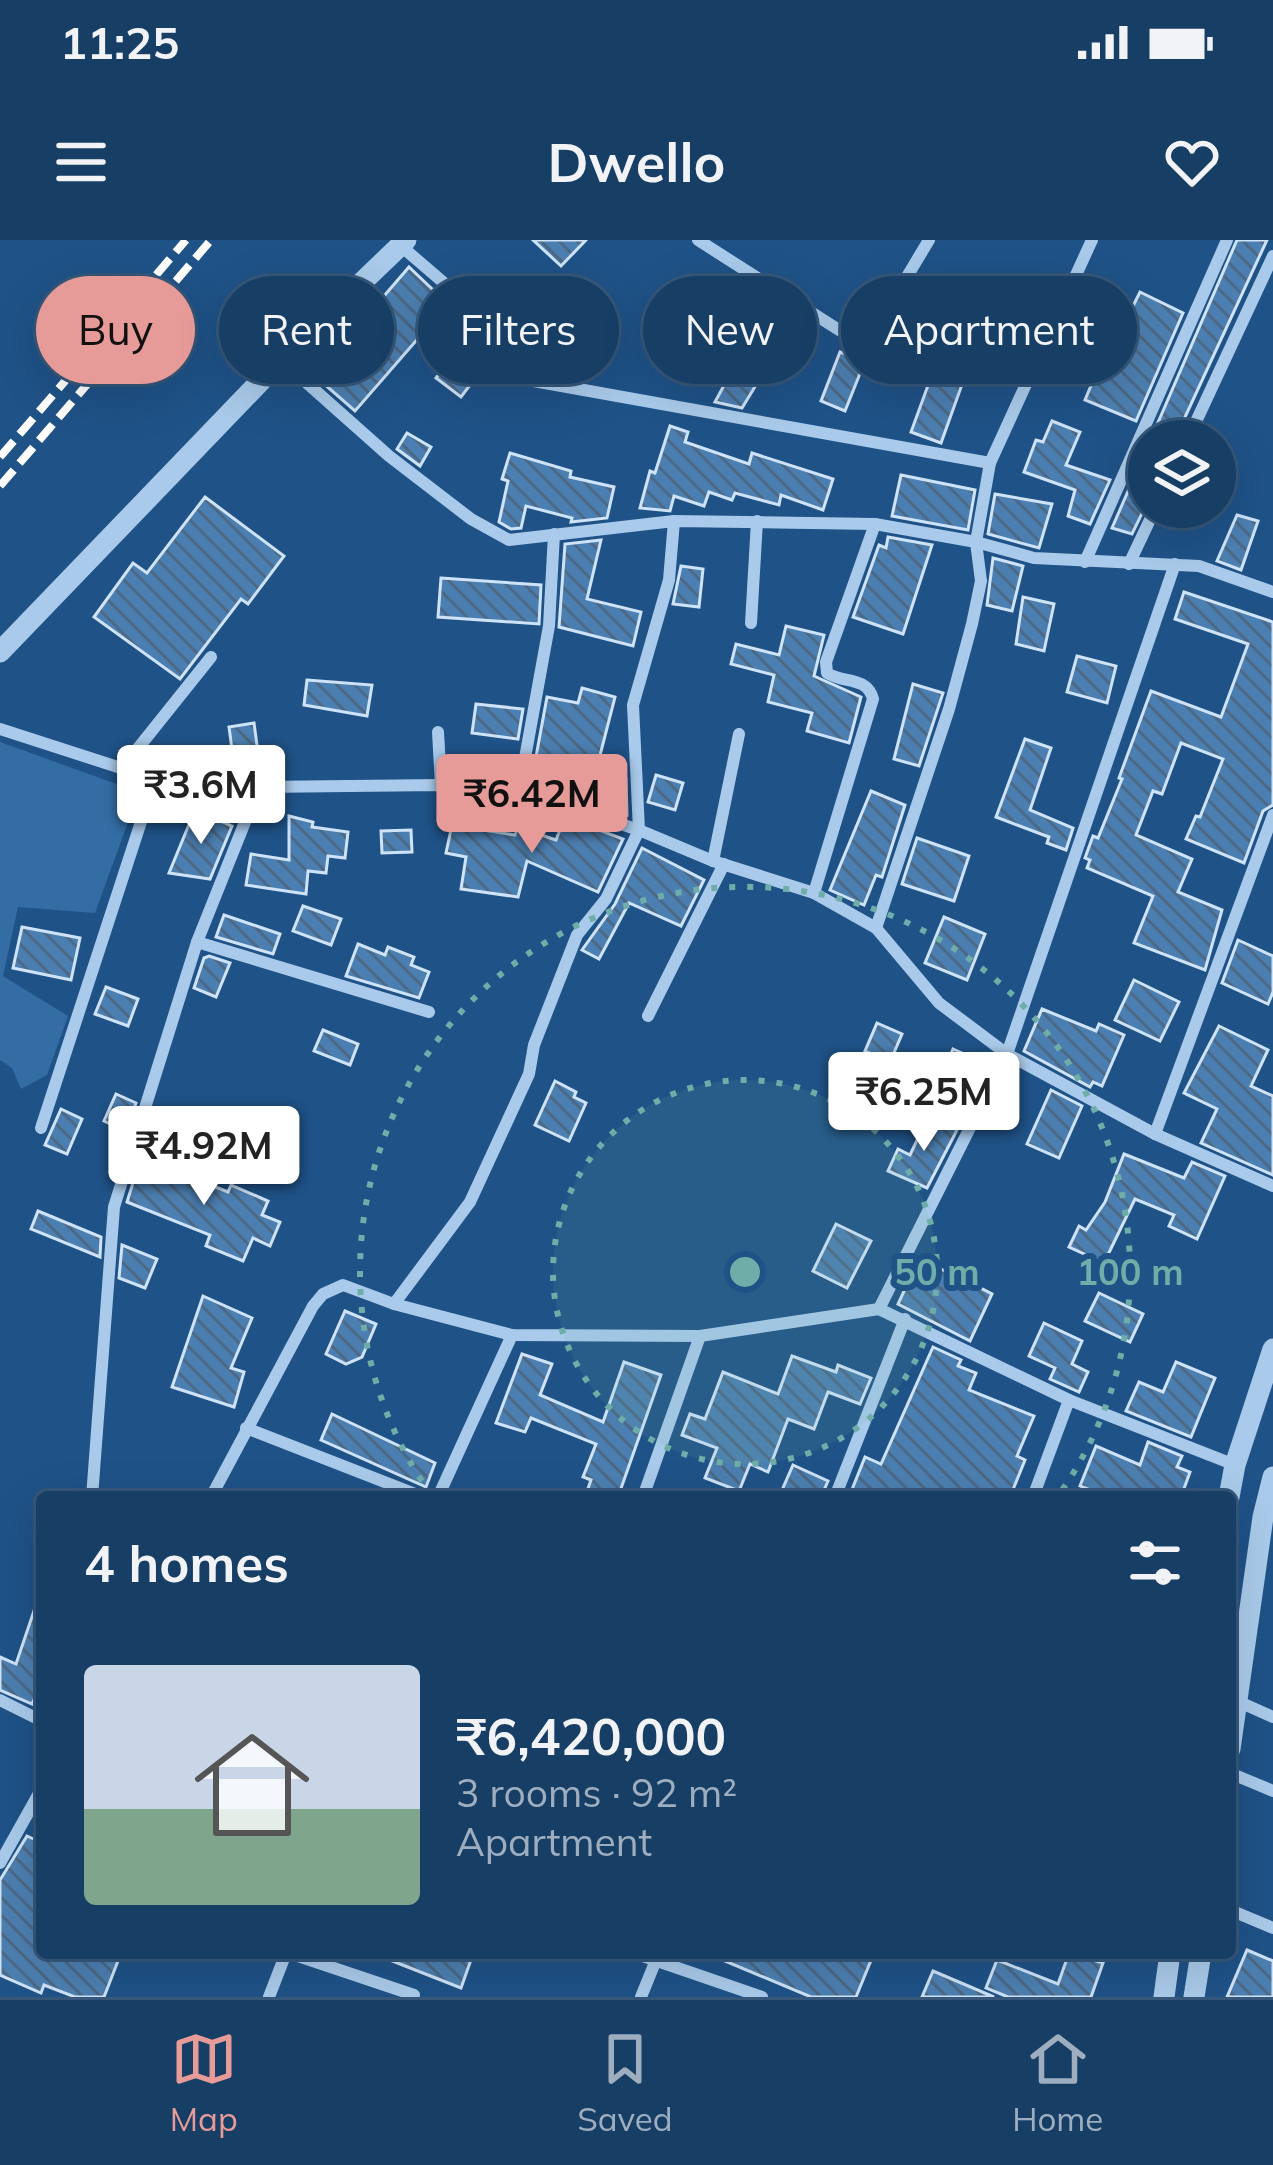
<!DOCTYPE html>
<html lang="en">
<head>
<meta charset="utf-8">
<style>
  :root { --surface:#173e65; --page:#20456b; --text:#f1f3f6; --muted:#9eaebf; --line:#365779; --accent:#e69b98 }
  body { margin:0; font-family:Mulish,sans-serif; background:var(--page); color:var(--text); height:100vh; display:flex; flex-direction:column; font-size:45px; white-space:nowrap }
  * { box-sizing:border-box; margin:0 }
  p { font-size:39px; color:var(--muted) }
  .icon { flex:none; width:66px; height:66px; fill:none; stroke:currentColor; stroke-width:2; stroke-linecap:round; stroke-linejoin:round }
  .map { position:relative; flex:1; overflow:hidden }
  .side { position:absolute; left:36px; top:1251px; width:1200px; height:468px; display:flex; flex-direction:column; background:var(--surface); border-radius:12px; box-shadow:0 12px 48px #0002,0 0 0 3px var(--line) }
  .side>* { flex:none }
  .hud { position:absolute; left:36px; top:36px; width:1203px; height:108px; display:flex; gap:24px }
  .fabs { position:absolute; left:1128px; top:180px; display:grid; gap:24px }
  .fabs a { display:grid; place-items:center; width:108px; height:108px; border-radius:50%; background:var(--surface); box-shadow:0 12px 48px #0002,0 0 0 3px var(--line); font-size:60px }
  .price { position:absolute; translate:-50% -102px; padding:0 27px; border-radius:12px; background:#fff; color:#222; font-size:39px; line-height:78px; filter:drop-shadow(0 3px 6px #0008) }
  .price::after { content:''; position:absolute; left:50%; top:72px; width:36px; height:27px; margin-left:-18px; background:inherit; clip-path:polygon(0 0,100% 0,50% 100%) }
  .price.active { background:var(--accent); color:#111 }
  ul { padding:0; list-style:none }
  li { display:flex; align-items:center; gap:36px; height:300px; padding:0 48px }
  li span { display:grid; place-items:center; flex:none; width:336px; height:240px; border-radius:12px; color:#555 }
  li>.icon { margin-inline-start:auto }
  span .icon { width:144px; height:144px; fill:#fffc; stroke-width:1 }
  li b { font-size:51px }
  h2 { display:flex; justify-content:space-between; align-items:center; height:144px; padding:0 48px; font-size:51px }
  .tag { padding:0 42px; border-radius:54px; background:var(--surface); box-shadow:0 12px 48px #0002,0 0 0 3px var(--line); font-size:42px; line-height:108px }
  .tag.active { background:var(--accent); color:#111 }
  .status { display:flex; justify-content:space-between; align-items:center; height:84px; padding:0 60px; background:var(--surface); direction:ltr }
  .status svg { height:33px; fill:currentColor }
  header { display:flex; justify-content:space-between; align-items:center; height:156px; padding:0 48px; background:var(--surface); font-size:54px; font-weight:700 }
  .dock { display:flex; justify-content:space-around; align-items:center; height:168px; border-top:3px solid var(--line); background:var(--surface); font-size:33px; color:var(--muted) }
  .dock a { display:grid; justify-items:center; gap:6px }
  .dock .active { color:var(--accent) }
  .map>svg:first-child { display:block }
</style>
</head>
<body>
<div class="status"><b>11:25</b><svg viewBox="0 0 49 12"><path d="M0 12V9h3v3zM5 12V6h3v6zM10 12V3h3v9zM15 12V0h3v12zM26 1h20v11H26zM47 4h2v5h-2z"/></svg></div>
<header><svg class="icon" aria-label="menu" viewBox="0 0 24 24"><path d="M4 6h16M4 12h16M4 18h16"/></svg>Dwello<svg class="icon" aria-label="heart" viewBox="0 0 24 24"><path d="M12 20l-8-8c-3-5 5-10 8-4 3-6 11-1 8 4z"/></svg></header>
<div class="map">
<svg width="1273" height="1757" viewBox="0 0 1273 1757">
  <defs>
    <pattern id="building-back-hatch" width="6" height="6" patternUnits="userSpaceOnUse" patternTransform="scale(3)"><rect width="6" height="6" fill="#4c7fb1"/><path d="M-1 5l2 2M0 0l6 6M5-1l2 2" fill="none" stroke="#4c6884"/></pattern>
  </defs>
  <rect width="100%" height="100%" fill="#1f5287"/>
  <path fill="#336da4" d="M0 502 139 552 95 673 18 667 3 736 68 776 47 835 21 849 12 828 0 820Z"/>
  <g fill="url(#building-back-hatch)" stroke="#cee3f8" stroke-width="3">
    <path d="M533 0H586L561 26Z"/>
    <path d="M1237 0H1267L1174 201H1150Z"/>
    <path d="M409 27 448 64 355 171 315 136Z"/>
    <path d="M1140 52 1183 73 1136 181 1085 160 1106 110 1070 95 1083 63 1126 80Z"/>
    <path d="M539 60 542 63 545 60 562 76 518 122 507 115 499 102Z"/>
    <path d="M765 70 789 81 767 127 742 168 715 162Z"/>
    <path d="M459 109 483 128 461 157 436 138Z"/>
    <path d="M840 112 865 121 845 171 821 161Z"/>
    <path d="M934 129 964 139 941 203 911 192Z"/>
    <path d="M1052 181 1080 192 1066 225 1110 240 1090 284 1068 276 1075 250 1024 232 1036 200 1043 202Z"/>
    <path d="M670 186 688 192 685 202 749 224 752 213 833 239 823 270 781 255 779 265 735 253 732 260 709 252 704 266 674 256 670 271 640 268 650 231 655 233Z"/>
    <path d="M407 193 431 207 420 226 397 209Z"/>
    <path d="M1149 203V259L1132 294 1112 288Z"/>
    <path d="M510 213 571 231 570 237 614 247 607 278 571 282 572 278 526 266 521 288 511 289 499 282 508 241 502 239Z"/>
    <path d="M901 235 975 250 968 290 892 276Z"/>
    <path d="M995 254 1052 264 1039 308 988 294Z"/>
    <path d="M205 257 284 316 248 364 241 359 180 439 94 377 133 323 147 333Z"/>
    <path d="M1237 275 1258 281 1241 330 1217 321Z"/>
    <path d="M888 297 932 305 903 394 853 377 879 305 886 308Z"/>
    <path d="M601 300 587 359 641 372 633 406 559 387 565 304Z"/>
    <path d="M993 318 1023 326 1012 371 987 365Z"/>
    <path d="M681 326 703 329 699 367 673 364Z"/>
    <path d="M441 338 541 345 539 384 438 377Z"/>
    <path d="M1184 352 1273 382V565L1263 571 1244 623 1186 599 1196 576 1200 577 1223 519 1181 503 1162 554 1153 551 1136 595 1192 619 1178 652 1222 670 1205 730 1134 703 1153 656 1087 628 1090 620 1085 618 1093 596 1098 598 1122 539 1119 538 1151 451 1221 477 1248 404 1175 379Z"/>
    <path d="M1023 357 1054 364 1044 411 1016 404Z"/>
    <path d="M786 386 824 395 814 436 861 457 849 503 807 491 812 473 768 462 774 435 731 424 736 404 779 415Z"/>
    <path d="M1077 416 1116 426 1107 463 1067 452Z"/>
    <path d="M307 440 372 445 367 476 304 465Z"/>
    <path d="M913 444 943 453 919 526 894 519Z"/>
    <path d="M582 448 615 457 597 527 626 538 627 575 531 544 547 457 578 463Z"/>
    <path d="M476 464 523 469 518 499 472 493Z"/>
    <path d="M254 483 259 520 234 524 229 487Z"/>
    <path d="M1025 499 1051 508 1030 570 1073 588 1066 610 1047 603 1049 597 996 577Z"/>
    <path d="M656 535 683 543 675 570 648 562Z"/>
    <path d="M871 551 905 565 882 637 876 635 864 665 830 650Z"/>
    <path d="M195 570 232 586 210 639 169 633Z"/>
    <path d="M289 576 313 582 312 587 348 592 345 618 328 616 326 633 308 631 306 654 246 645 251 614 289 620Z"/>
    <path d="M565 577 623 599 598 652 527 621 518 657 461 649 466 617 446 613 452 585 515 595 518 587 556 600Z"/>
    <path d="M411 590 412 612 382 613 381 591Z"/>
    <path d="M917 598 969 616 954 661 902 644Z"/>
    <path d="M642 608 704 640 681 686 629 663 599 719 582 710 615 664Z"/>
    <path d="M303 666 341 679 331 705 293 691Z"/>
    <path d="M224 675 280 694 273 714 216 697Z"/>
    <path d="M944 677 985 694 967 740 925 723Z"/>
    <path d="M22 687 80 698 71 740 13 728Z"/>
    <path d="M1238 700 1273 716V752L1268 764 1222 743Z"/>
    <path d="M358 704 385 715 388 707 414 717 411 725 429 732 419 758 346 736Z"/>
    <path d="M209 716 230 723 216 757 194 748 204 718Z"/>
    <path d="M1134 740 1179 762 1160 801 1115 780Z"/>
    <path d="M106 747 138 759 128 786 95 774Z"/>
    <path d="M1042 769 1096 791 1099 784 1124 795 1102 846 1093 842 1090 847 1024 811Z"/>
    <path d="M877 783 902 794 890 822 865 811Z"/>
    <path d="M1219 786 1268 810 1251 846 1273 856V935L1201 903 1217 869 1184 853Z"/>
    <path d="M323 790 358 804 350 825 314 811Z"/>
    <path d="M953 809 987 824 976 850 942 835Z"/>
    <path d="M555 841 576 852 574 857 586 863 569 901 535 885Z"/>
    <path d="M1051 850 1082 866 1059 918 1027 904Z"/>
    <path d="M116 854 136 863 126 891 104 881Z"/>
    <path d="M61 869 82 879 67 914 45 905Z"/>
    <path d="M928 877 957 890 927 948 888 931 898 909 910 915Z"/>
    <path d="M1124 914 1184 938 1192 922 1225 936 1197 999 1169 986 1174 975 1135 959 1104 1023 1069 1007 1079 986 1086 990 1105 962Z"/>
    <path d="M141 917 228 952 231 945 268 961 262 975 280 982 270 1006 253 998 243 1021 206 1006 210 995 127 962Z"/>
    <path d="M38 971 101 997 100 1017 31 989Z"/>
    <path d="M836 984 871 1001 847 1048 813 1031Z"/>
    <path d="M122 1005 157 1019 145 1048 119 1038Z"/>
    <path d="M919 1019 958 1037 963 1028 981 1036 977 1046 992 1054 970 1101 898 1064Z"/>
    <path d="M1099 1053 1143 1074 1130 1102 1085 1081Z"/>
    <path d="M203 1056 252 1078 231 1128 244 1132 234 1167 172 1147Z"/>
    <path d="M345 1071 376 1084 362 1117 346 1124 326 1114Z"/>
    <path d="M1044 1083 1082 1101 1072 1124 1088 1132 1079 1152 1050 1139 1055 1128 1029 1116Z"/>
    <path d="M933 1107 961 1120 958 1126 976 1133 969 1150 1034 1176 1017 1216 1025 1220 1010 1257H861L851 1252 865 1217 881 1224Z"/>
    <path d="M522 1114 552 1124 540 1155 603 1182 624 1122 661 1135 618 1257H585L591 1240 583 1237 596 1204 531 1178 525 1192 496 1183Z"/>
    <path d="M792 1116 836 1132 838 1125 871 1138 860 1164 828 1152 814 1189 788 1179 768 1232 750 1224 739 1251 705 1238 717 1208 682 1195 690 1174 705 1179 723 1132 778 1154Z"/>
    <path d="M1176 1122 1215 1138 1191 1197 1126 1171 1139 1142 1163 1152Z"/>
    <path d="M332 1174 435 1223 426 1247 321 1200Z"/>
    <path d="M1148 1202 1182 1216 1177 1227 1190 1232 1181 1257H1108L1080 1246 1096 1206 1140 1225Z"/>
    <path d="M793 1225 828 1241 821 1257H779Z"/>
    <path d="M38 1359 42 1360V1443L32 1464 0 1450V1417L16 1424Z"/>
    <path d="M27 1596 42 1603V1713H96L118 1721 104 1757H75L44 1745 41 1753 0 1735V1640Z"/>
    <path d="M1247 1710 1273 1721V1757H1227Z"/>
    <path d="M372 1713H460L472 1717 461 1748Z"/>
    <path d="M706 1713H874L856 1757H811Z"/>
    <path d="M1069 1713 1103 1723 1091 1757H1008L986 1748 997 1720 1058 1744Z"/>
    <path d="M933 1731 994 1757H922Z"/>
  </g>
  <g fill="none" stroke-linecap="round" stroke-linejoin="round">
    <g stroke="#a9caea" stroke-width="12">
      <path d="M698 0 839 90 866 92 878 85 929 0"/>
      <path d="M401 6 451 49 500 123 528 140 990 223 1092 0"/>
      <path d="M281 120 389 216 471 279 509 300 674 281 875 284 976 302 1034 318 1199 326 1273 352"/>
      <path d="M1187 201 1273 16"/>
      <path d="M1085 322 1227 0"/>
      <path d="M1129 324 1156 267"/>
      <path d="M751 383 757 281"/>
      <path d="M0 489 155 539 259 547 441 545 519 551 639 590 713 621 814 653 876 688 939 763 1007 814 1155 894 1273 946"/>
      <path d="M438 492 441 545"/>
      <path d="M123 527 211 417"/>
      <path d="M519 551 549 386 554 294"/>
      <path d="M713 621 739 494"/>
      <path d="M814 653 873 459C867 436 844 444 827 433L826 422 875 284"/>
      <path d="M876 688 949 469 972 384 981 341 976 302 990 223"/>
      <path d="M197 702 429 772"/>
      <path d="M648 776 724 624"/>
      <path d="M41 888 155 539"/>
      <path d="M1155 894 1273 575"/>
      <path d="M394 1064 470 962 529 834 534 805 577 695 606 659 639 590 633 465 669 340 674 281"/>
      <path d="M879 1069 1007 814 1175 324"/>
      <path d="M246 1188 423 1257"/>
      <path d="M92 1257 114 967 197 702 259 547"/>
      <path d="M211 1257 313 1066 323 1054 343 1045 394 1064 512 1095 700 1096 879 1069 1069 1160 1235 1225"/>
      <path d="M438 1257 512 1095"/>
      <path d="M643 1257 700 1096"/>
      <path d="M835 1257 905 1079"/>
      <path d="M1033 1257 1069 1160"/>
      <path d="M0 1460 42 1481"/>
      <path d="M1237 1461 1273 1477"/>
      <path d="M1230 1533 1273 1551"/>
      <path d="M0 1623 42 1548"/>
      <path d="M1230 1670 1273 1688"/>
      <path d="M289 1713 414 1755"/>
      <path d="M634 1713 762 1757"/>
      <path d="M269 1757 286 1713"/>
      <path d="M641 1757 656 1720"/>
    </g>
    <g stroke="#a9caea" stroke-width="21">
      <path d="M0 412 281 120 406 0"/>
      <path d="M1229 1257 1235 1225 1273 1109"/>
      <path d="M1230 1509 1263 1277 1273 1237"/>
      <path d="M1164 1757 1170 1713"/>
      <path d="M1194 1757 1201 1713"/>
    </g>
    <g stroke="#fff" stroke-width="8" stroke-dasharray="21 9" stroke-linecap="butt">
      <path d="M0 217 186 0"/>
      <path d="M0 246 211 0"/>
    </g>
  </g>
  <circle cx="745" cy="1032" r="192" fill="#6fada8" fill-opacity=".12"/>
  <g fill="none" stroke="#6fada8" stroke-width="6" stroke-dasharray="6 12">
    <circle cx="745" cy="1032" r="192"/>
    <path d="M432 1256A385 385 0 1 1 1058 1256"/>
  </g>
  <circle cx="745" cy="1032" r="18" fill="#6fada8" stroke="#1f5287" stroke-width="6"/>
  <g font-size="36" text-anchor="middle" font-weight="bold" fill="#6fada8" stroke="#1f5287" stroke-width="12" stroke-linejoin="round" paint-order="stroke">
    <text x="937" y="1045">50 m</text>
    <text x="1130" y="1045">100 m</text>
  </g>
</svg>
<div class="fabs">
<a><svg class="icon" aria-label="layers" viewBox="0 0 24 24"><path d="M12 4l9 5-9 5-9-5zM3 14l9 5 9-5"/></svg></a>
</div>
<b class="price" style="left:201px;top:607px">₹3.6M</b>
<b class="price active" style="left:532px;top:616px">₹6.42M</b>
<b class="price" style="left:924px;top:914px">₹6.25M</b>
<b class="price" style="left:204px;top:968px">₹4.92M</b>
<div class="hud">
<a class="tag active">Buy</a>
<a class="tag">Rent</a>
<a class="tag">Filters</a>
<a class="tag">New</a>
<a class="tag">Apartment</a>
</div>
<section class="side">
<h2>4 homes<svg class="icon" aria-label="filters" viewBox="0 0 24 24"><path d="M4 7h16M4 17h16"/><circle cx="9" cy="7" r="2"/><circle cx="15" cy="17" r="2"/></svg></h2>
<ul>
<li><span style="background:linear-gradient(#c9d6e8 60%,#7fa58c 0)"><svg class="icon" aria-label="home" viewBox="0 0 24 24"><path d="M3 11l9-7 9 7M6 9v11h12V9"/></svg></span><div><b>₹6,420,000</b><p>3 rooms · 92 m²</p><p>Apartment</p></div></li>
</ul>
</section>
</div>
<nav class="dock">
<a class="active"><svg class="icon" aria-label="map" viewBox="0 0 24 24"><path d="M3 6l6-2 6 2 6-2v14l-6 2-6-2-6 2zM9 4v14M15 6v14"/></svg>Map</a>
<a><svg class="icon" aria-label="saved" viewBox="0 0 24 24"><path d="M7 4h10v16l-5-4-5 4z"/></svg>Saved</a>
<a><svg class="icon" aria-label="home" viewBox="0 0 24 24"><path d="M3 11l9-7 9 7M6 9v11h12V9"/></svg>Home</a>
</nav>
</body>
</html>
